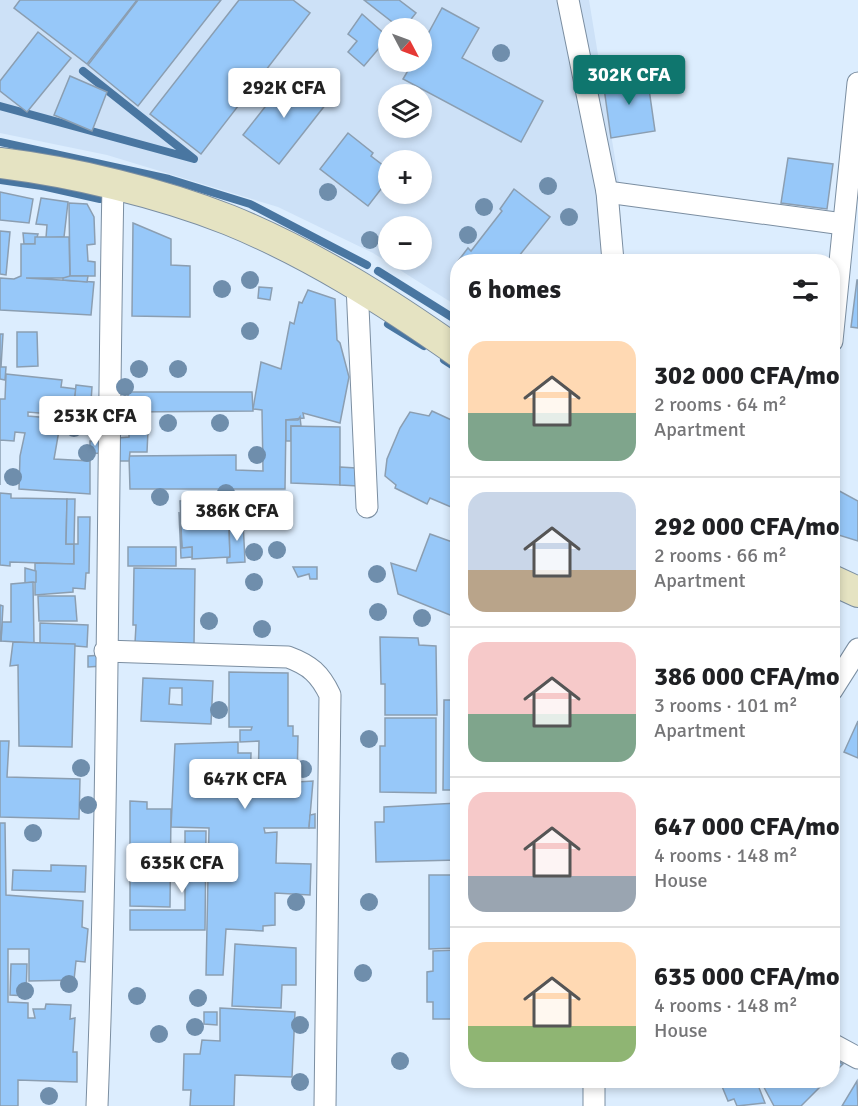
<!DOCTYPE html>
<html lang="en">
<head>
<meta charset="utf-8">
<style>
  :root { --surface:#fff; --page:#f6f6f6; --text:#202124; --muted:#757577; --line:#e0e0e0; --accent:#0f766e }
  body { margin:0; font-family:Signika,sans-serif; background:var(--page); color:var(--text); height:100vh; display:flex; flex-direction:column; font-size:22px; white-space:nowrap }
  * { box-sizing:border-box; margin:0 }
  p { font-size:20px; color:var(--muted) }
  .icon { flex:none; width:33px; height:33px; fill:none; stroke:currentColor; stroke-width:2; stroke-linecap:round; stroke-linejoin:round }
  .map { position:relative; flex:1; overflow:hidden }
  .drawer { position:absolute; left:450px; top:254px; width:390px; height:834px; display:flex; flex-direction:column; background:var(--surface); border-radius:24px; box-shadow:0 3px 9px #0003 }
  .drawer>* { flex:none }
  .needle { width:39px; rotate:131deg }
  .controls { position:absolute; left:378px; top:18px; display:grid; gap:12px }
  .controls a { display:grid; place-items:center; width:54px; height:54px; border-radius:50%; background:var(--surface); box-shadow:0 3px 9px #0003; font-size:30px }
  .price { position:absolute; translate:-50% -51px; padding:0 14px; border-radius:6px; background:#fff; color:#222; font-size:20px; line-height:39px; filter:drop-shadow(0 2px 3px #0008) }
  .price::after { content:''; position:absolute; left:50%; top:36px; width:18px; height:14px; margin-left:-9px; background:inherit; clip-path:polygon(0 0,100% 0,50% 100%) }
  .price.selected { background:var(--accent); color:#fff }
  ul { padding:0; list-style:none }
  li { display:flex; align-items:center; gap:18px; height:150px; padding:0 18px }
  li+li { border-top:2px solid var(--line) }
  li span { display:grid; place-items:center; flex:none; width:168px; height:120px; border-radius:18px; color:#555 }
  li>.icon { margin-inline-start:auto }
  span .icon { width:72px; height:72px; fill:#fffc; stroke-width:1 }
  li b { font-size:26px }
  h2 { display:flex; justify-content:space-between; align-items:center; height:72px; padding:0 18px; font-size:26px }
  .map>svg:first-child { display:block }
</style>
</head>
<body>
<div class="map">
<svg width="858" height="1106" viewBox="0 0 858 1106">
  <rect width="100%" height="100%" fill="#dcedfe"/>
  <path fill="#cde1f7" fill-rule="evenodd" d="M0 0H589L621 195 616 232 606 261H458L457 306 373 253 278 207 107 155 0 133ZM388 28H422V62H388ZM388 94H422V128H388ZM388 160H422V194H388ZM388 226H422V260H388Z"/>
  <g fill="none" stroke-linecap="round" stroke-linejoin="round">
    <g stroke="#4976a1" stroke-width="8">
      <path d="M0 106 194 159 83 71"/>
      <path d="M0 142 169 179 250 204 367 265"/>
      <path d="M0 180 42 186 100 199"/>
      <path d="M378 271 458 321"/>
      <path d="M388 324 424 346"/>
      <path d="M444 360 458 369"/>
    </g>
  </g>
  <g fill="#97c8f9" stroke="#8b9eb1" stroke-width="1.5" fill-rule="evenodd">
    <path d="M20 0H137L87 64 14 8Z"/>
    <path d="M138 0H221L138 106 88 65Z"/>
    <path d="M239 0H293L310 13 201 154 150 114Z"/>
    <path d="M364 0H399L416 13 404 28H400Z"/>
    <path d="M442 8 479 28 462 58 543 101 521 142 403 79 413 62H422V45Z"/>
    <path d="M362 14 388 37 383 49 380 47 364 66 348 52 357 41 348 34Z"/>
    <path d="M38 32 71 58 27 112 0 91V81Z"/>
    <path d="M290 75 326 104 279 164 243 135Z"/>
    <path d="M647 75 655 131 611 138 603 81Z"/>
    <path d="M70 76 107 92 92 131 54 115Z"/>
    <path d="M348 133 373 153 371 156 388 169V180L368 206 320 169Z"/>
    <path d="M788 158 833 164 827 209 781 203Z"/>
    <path d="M514 189 550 217 515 261H458L468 248 471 251 502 211 500 209Z"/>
    <path d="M0 192 33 199 29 223 0 220Z"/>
    <path d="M41 198 68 202 64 237 46 238 47 225 36 224Z"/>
    <path d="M69 203 87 204 94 217 95 244 87 245 88 261 95 262V276H70Z"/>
    <path d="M133 223 171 239V265L190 266V317L132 316Z"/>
    <path d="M0 231 10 232 6 275 0 274Z"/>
    <path d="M23 233 38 234 35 244H24Z"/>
    <path d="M35 237H69L70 278H26L94 282 91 315 0 310V278L14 279 21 276V244H35Z"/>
    <path d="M70 276H88L87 282 63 280V278Z"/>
    <path d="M857 280H858V328L851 327Z"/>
    <path d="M259 287 272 288 270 300 258 298Z"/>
    <path d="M308 290 335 299 337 340 340 343 349 377 340 423 303 413 304 418 286 420 285 489H130L129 456 236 455V470L263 471 262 410 253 409 261 362 281 369 290 322 294 324 299 302 302 303Z"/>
    <path d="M17 332H37L38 366 17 367Z"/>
    <path d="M0 334H3L1 367H6L5 380 0 379Z"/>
    <path d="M6 374 62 380 61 387 76 389 73 416 28 412V416L61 419 54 459 90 461V494L19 489 20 456 25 433 15 432 14 441 0 440V485V399H5Z"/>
    <path d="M76 385 92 387 90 416H73Z"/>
    <path d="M128 392H252L253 411 128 412Z"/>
    <path d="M432 411 458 423V510L430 498 427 504 395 488 396 485 385 476 387 459 400 428 410 412 429 416Z"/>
    <path d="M300 417 301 426H291V441H286V420H298Z"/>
    <path d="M129 426 148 430 147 452H130L129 461H116L118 438 129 437Z"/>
    <path d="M291 426 340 427V485L291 483Z"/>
    <path d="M90 441H99L100 453 90 454Z"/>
    <path d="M340 467 356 468 358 486 340 485Z"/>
    <path d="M832 487 858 501V541L832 533Z"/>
    <path d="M0 493 11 494V498L67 499 66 544H74V564L10 562V566L0 565Z"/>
    <path d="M228 498 230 557 192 559V547L182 548 180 501Z"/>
    <path d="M67 499H75L74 544H66Z"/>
    <path d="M179 512 182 548 192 547V557L181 558Z"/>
    <path d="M78 517H90L89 573H86L85 589 73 588V592L35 595V563L74 564V544H78Z"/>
    <path d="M229 521H243L245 562 227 563V558L230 557Z"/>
    <path d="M430 534 458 544V609L455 617 398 594 391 563 416 571Z"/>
    <rect x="128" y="547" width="48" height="19"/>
    <path d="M293 567H317V579H310L309 574 298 577Z"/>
    <path d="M25 568 36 571V582L25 583Z"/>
    <path d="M134 568 195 569 194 645 135 643 136 625H133Z"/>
    <path d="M33 582 34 643 1 641 2 622H11V584Z"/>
    <path d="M38 596H75L77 621H39Z"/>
    <path d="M0 605 3 606 1 641H0Z"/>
    <path d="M40 623 88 625 87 647 40 643Z"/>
    <path d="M380 637 418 638 419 645 436 646 437 715H385V684H381Z"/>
    <path d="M13 642 75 644 72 747 19 746 18 665 10 666Z"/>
    <path d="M103 655V666L88 667V656Z"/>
    <path d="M229 672 288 673V726H293V736H298L297 782 313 781 309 828H264L265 833 277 832 276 863 311 864 310 895 275 893V925L263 926V931L226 929 223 975H206L209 828 171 827 175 744 238 742V753H251L250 791 258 790 259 741 240 742V730H251L252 727H229Z"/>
    <path d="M143 678 213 681 211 724 141 721ZM170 688H182V705L169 704Z"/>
    <path d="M444 700H458V790H443Z"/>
    <path d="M385 718H436V793L380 792V746H385Z"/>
    <path d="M858 721V758L844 752Z"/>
    <path d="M0 741H9L7 777 80 779 79 819 0 817Z"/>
    <path d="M130 801 147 802V809H171L170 907 130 906Z"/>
    <path d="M458 803V860L376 862 375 822H384V807Z"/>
    <path d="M315 814V828H309L310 815Z"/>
    <path d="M0 823H5L6 895 83 901 82 927 88 929 85 962 76 961 74 980 29 981V949H8V1002L28 1003V1018H35L33 1009H45L46 1004 71 1005 70 1019 75 1018 73 1052H77V1082L18 1080V1106H0Z"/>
    <path d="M185 831H206L205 930H130V910H185Z"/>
    <path d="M51 865 86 866 85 892 12 890 13 870 51 871Z"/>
    <path d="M429 875H458V948L429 949Z"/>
    <path d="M235 944 296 948V985H282L281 1008 232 1006Z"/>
    <path d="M458 950V1019H433V1002H427V972L433 971V951Z"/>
    <path d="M11 964H27L26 996 10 995Z"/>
    <path d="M220 1008 295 1012 292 1077 235 1075 234 1106H190L191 1090H183L184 1054H200L202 1040 220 1041Z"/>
    <path d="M204 1012H217V1025L204 1024Z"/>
    <path d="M832 1058 843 1064 832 1075Z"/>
    <path d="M731 1080H756L765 1103 737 1106 734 1099 728 1101 721 1084Z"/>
    <path d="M760 1080H827L801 1106H774Z"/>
    <path d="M857 1081 858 1106H842Z"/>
  </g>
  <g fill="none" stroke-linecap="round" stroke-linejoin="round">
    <g stroke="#7b8ea1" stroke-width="23">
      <g id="minor">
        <path d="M568 0 607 192 613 261"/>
        <path d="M607 192 843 224"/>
        <path d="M357 285 367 507"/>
        <path d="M832 341 858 83"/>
        <path d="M105 651 288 657C310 665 320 674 330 695L325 1106"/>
        <path d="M832 690 858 649"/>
        <path d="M832 1044 858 1058"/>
        <path d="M594 1080V1106"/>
        <path d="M97 1106C109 799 107 492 113 185"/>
      </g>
    </g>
    <g stroke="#7b8ea1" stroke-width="32">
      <g id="secondary">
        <path d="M0 163C73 172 161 193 229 220 310 253 386 301 458 352"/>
        <path d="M832 580 858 592"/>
      </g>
    </g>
    <use href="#minor" stroke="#fff" stroke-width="21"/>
    <use href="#secondary" stroke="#e5e3c2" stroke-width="30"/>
  </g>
  <g fill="#6f8eac">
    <circle cx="501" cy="53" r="9"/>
    <circle cx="548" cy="186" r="9"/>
    <circle cx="328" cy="192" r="9"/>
    <circle cx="484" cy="207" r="9"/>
    <circle cx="569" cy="217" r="9"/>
    <circle cx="468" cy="235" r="9"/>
    <circle cx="370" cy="240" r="9"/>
    <circle cx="250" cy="280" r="9"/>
    <circle cx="222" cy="289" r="9"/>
    <circle cx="250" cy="331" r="9"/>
    <circle cx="139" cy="369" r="9"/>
    <circle cx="178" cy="369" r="9"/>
    <circle cx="125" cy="387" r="9"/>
    <circle cx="168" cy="423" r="9"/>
    <circle cx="220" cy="423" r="9"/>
    <circle cx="74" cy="428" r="9"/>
    <circle cx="87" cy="453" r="9"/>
    <circle cx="257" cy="455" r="9"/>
    <circle cx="13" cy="477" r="9"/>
    <circle cx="226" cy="493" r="9"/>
    <circle cx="160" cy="497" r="9"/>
    <circle cx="272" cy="512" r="9"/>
    <circle cx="277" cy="550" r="9"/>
    <circle cx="254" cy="552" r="9"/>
    <circle cx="377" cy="574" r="9"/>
    <circle cx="254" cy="582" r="9"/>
    <circle cx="378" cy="612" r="9"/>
    <circle cx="422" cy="618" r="9"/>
    <circle cx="209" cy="621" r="9"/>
    <circle cx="262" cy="629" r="9"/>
    <circle cx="219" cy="710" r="9"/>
    <circle cx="369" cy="739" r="9"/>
    <circle cx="81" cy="768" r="9"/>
    <circle cx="303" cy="769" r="9"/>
    <circle cx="88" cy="805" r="9"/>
    <circle cx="33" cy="833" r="9"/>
    <circle cx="296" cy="902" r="9"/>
    <circle cx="369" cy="902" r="9"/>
    <circle cx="363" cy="973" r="9"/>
    <circle cx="69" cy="984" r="9"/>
    <circle cx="25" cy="991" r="9"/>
    <circle cx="137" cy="996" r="9"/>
    <circle cx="198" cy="998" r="9"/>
    <circle cx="300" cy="1025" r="9"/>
    <circle cx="195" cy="1027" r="9"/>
    <circle cx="159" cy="1034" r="9"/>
    <circle cx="400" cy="1061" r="9"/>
    <circle cx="300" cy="1082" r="9"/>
    <circle cx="49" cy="1096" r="9"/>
  </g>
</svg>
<div class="controls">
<a><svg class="needle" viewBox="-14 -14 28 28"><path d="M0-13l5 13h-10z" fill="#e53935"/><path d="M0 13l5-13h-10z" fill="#757577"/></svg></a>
<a><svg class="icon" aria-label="layers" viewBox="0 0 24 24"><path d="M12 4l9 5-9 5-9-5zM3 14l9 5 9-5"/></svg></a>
<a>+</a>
<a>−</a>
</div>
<b class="price selected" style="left:629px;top:106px">302K CFA</b>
<b class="price" style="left:284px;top:119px">292K CFA</b>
<b class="price" style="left:95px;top:447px">253K CFA</b>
<b class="price" style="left:237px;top:542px">386K CFA</b>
<b class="price" style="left:245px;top:810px">647K CFA</b>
<b class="price" style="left:182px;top:894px">635K CFA</b>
<section class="drawer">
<h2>6 homes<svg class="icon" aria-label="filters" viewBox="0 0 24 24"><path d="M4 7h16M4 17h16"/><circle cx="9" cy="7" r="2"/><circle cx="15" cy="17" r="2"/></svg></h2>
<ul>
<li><span style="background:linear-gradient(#ffd9b3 60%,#7fa58c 0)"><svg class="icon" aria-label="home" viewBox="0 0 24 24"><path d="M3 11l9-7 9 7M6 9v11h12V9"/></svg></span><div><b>302 000 CFA/mo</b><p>2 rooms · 64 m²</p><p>Apartment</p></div></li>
<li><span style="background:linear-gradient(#c9d6e8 65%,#b9a48a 0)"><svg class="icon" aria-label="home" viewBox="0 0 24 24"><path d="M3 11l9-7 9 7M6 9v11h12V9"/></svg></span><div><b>292 000 CFA/mo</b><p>2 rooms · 66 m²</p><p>Apartment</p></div></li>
<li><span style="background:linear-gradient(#f6c9c9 60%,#7fa58c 0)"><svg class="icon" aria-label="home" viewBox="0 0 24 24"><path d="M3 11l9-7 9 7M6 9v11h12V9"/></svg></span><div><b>386 000 CFA/mo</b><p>3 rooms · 101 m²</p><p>Apartment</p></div></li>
<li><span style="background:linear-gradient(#f6c9c9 70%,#9aa5b1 0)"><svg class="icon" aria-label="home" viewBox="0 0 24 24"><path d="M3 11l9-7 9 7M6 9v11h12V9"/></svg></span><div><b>647 000 CFA/mo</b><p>4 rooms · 148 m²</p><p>House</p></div></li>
<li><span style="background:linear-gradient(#ffd9b3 70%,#8fb573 0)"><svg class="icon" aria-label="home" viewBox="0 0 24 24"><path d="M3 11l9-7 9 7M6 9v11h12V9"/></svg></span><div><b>635 000 CFA/mo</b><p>4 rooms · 148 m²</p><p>House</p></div></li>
</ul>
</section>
</div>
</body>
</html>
